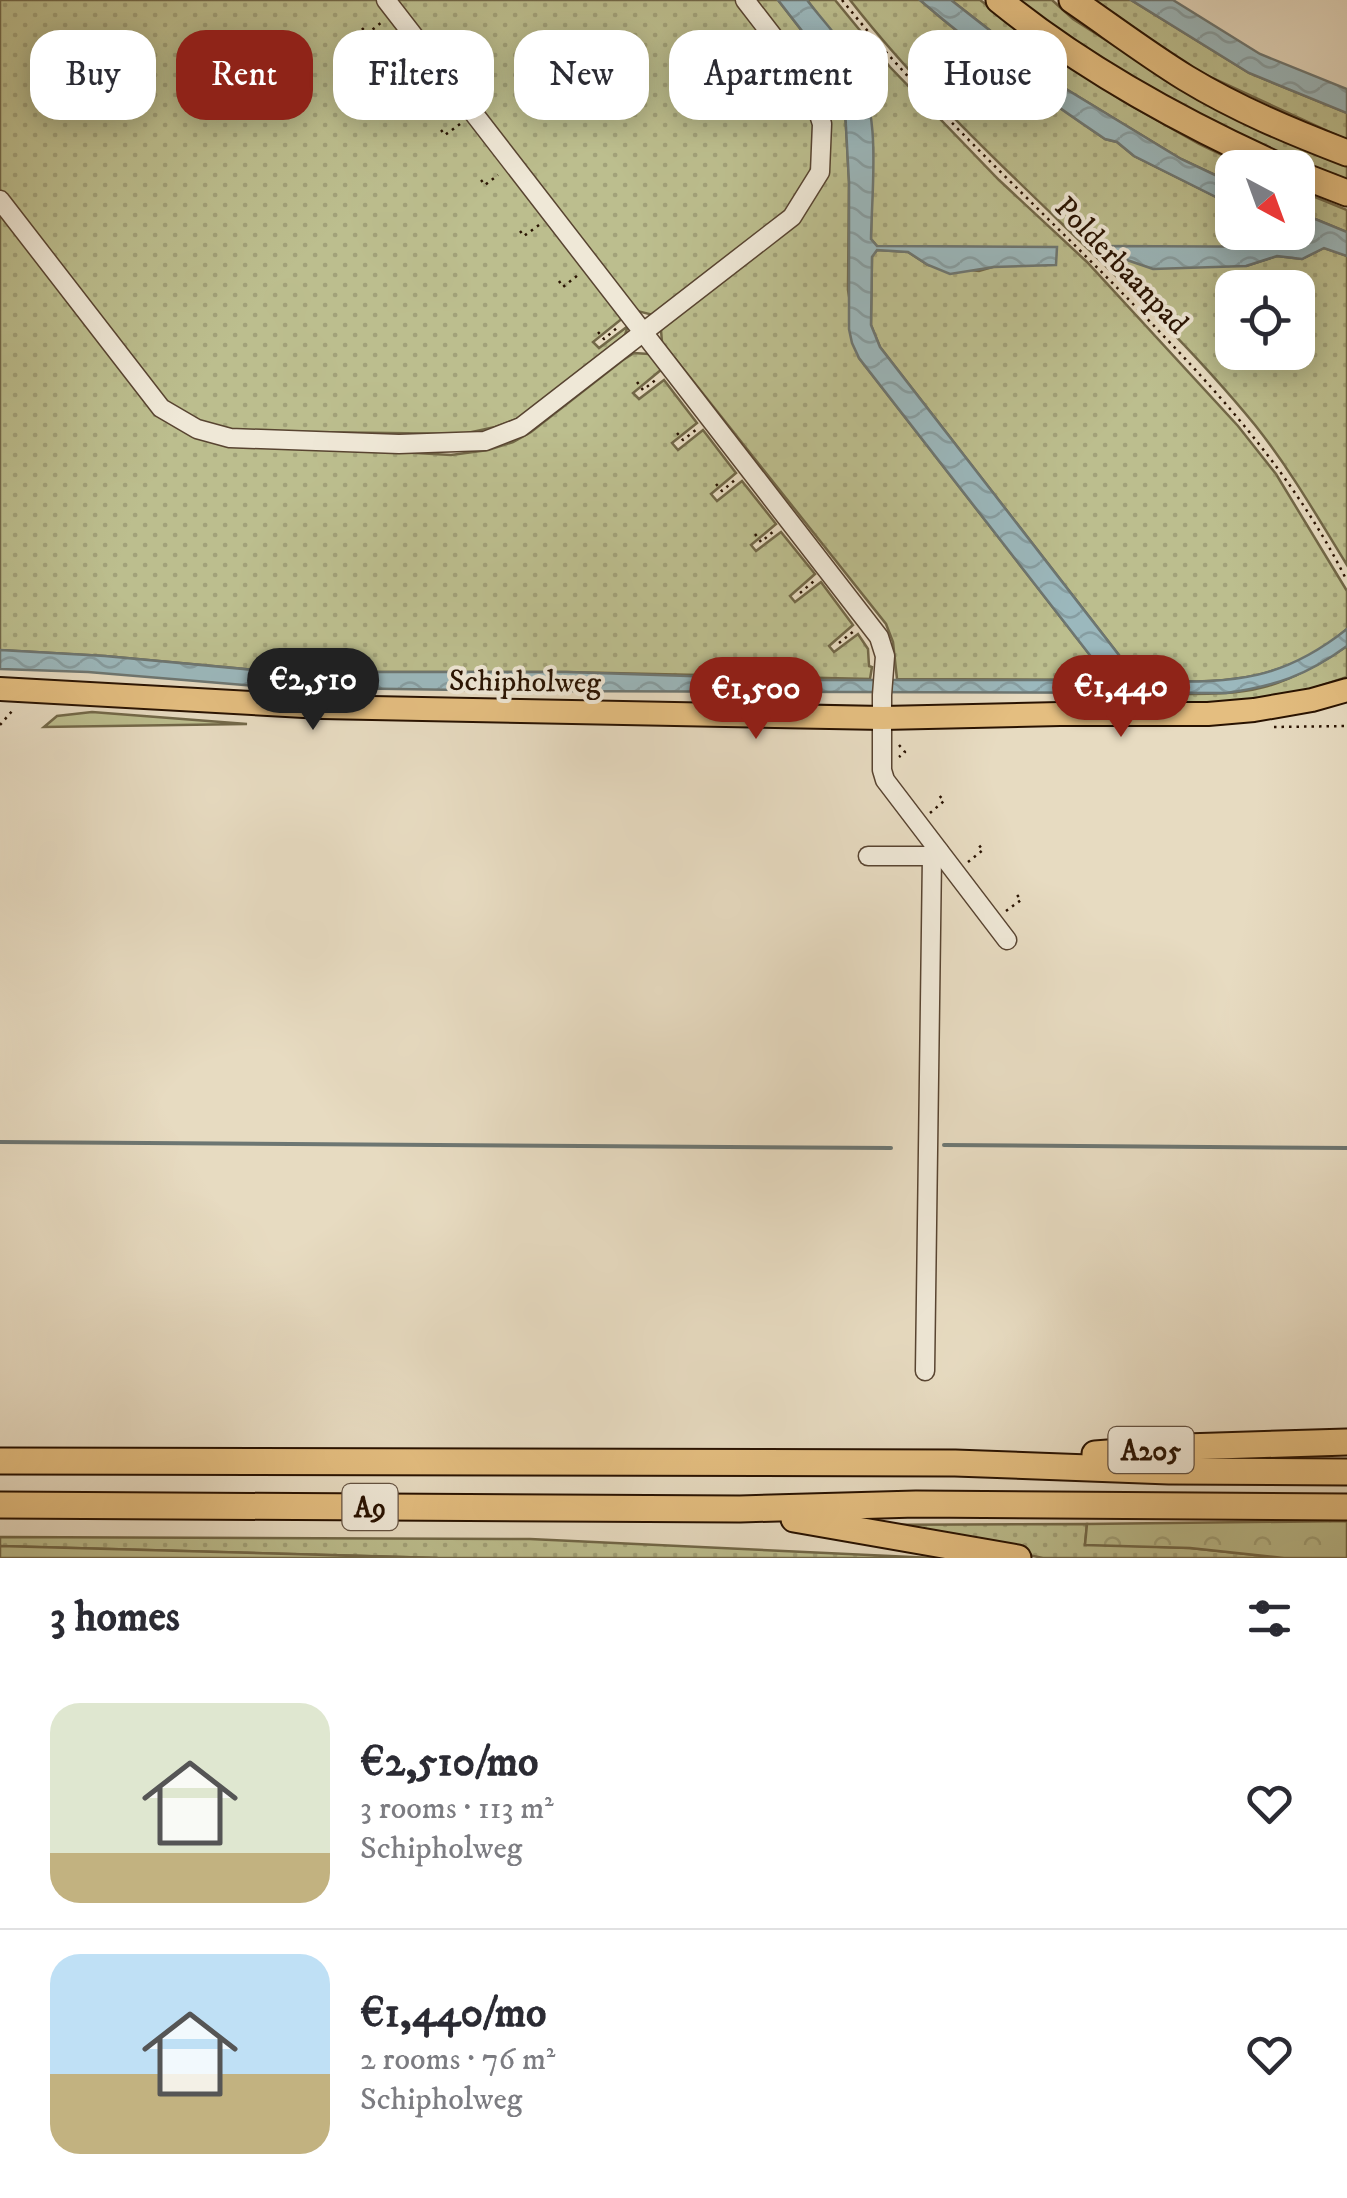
<!DOCTYPE html>
<html lang="en">
<head>
<meta charset="utf-8">
<style>
  :root { --surface:#fff; --page:#f7f7f7; --text:#2b2b33; --muted:#7c7c81; --line:#e1e1e2; --accent:#8f2418 }
  body { margin:0; font-family:"IM FELL DW Pica",serif; background:var(--page); color:var(--text); height:100vh; display:flex; flex-direction:column; font-size:38px; white-space:nowrap }
  * { box-sizing:border-box; margin:0 }
  p { font-size:32px; color:var(--muted) }
  .icon { flex:none; width:55px; height:55px; fill:none; stroke:currentColor; stroke-width:2; stroke-linecap:round; stroke-linejoin:round }
  .map { position:relative; height:1558px; overflow:hidden }
  .side { display:flex; flex-direction:column; background:var(--surface); flex:1 }
  .side>* { flex:none }
  .guide { position:absolute; left:30px; top:30px; width:1288px; height:90px; display:flex; gap:20px }
  .needle { width:65px; rotate:139deg }
  .tools { position:absolute; left:1215px; top:150px; display:grid; gap:20px }
  .tools a { display:grid; place-items:center; width:100px; height:100px; border-radius:20px; background:var(--surface); box-shadow:0 5px 25px #0003; font-size:50px }
  .price { position:absolute; translate:-50% -85px; padding:0 22px; border-radius:35px; background:var(--accent); color:#fff; font-size:32px; line-height:65px; filter:drop-shadow(0 2px 5px #0008) }
  .price::after { content:''; position:absolute; left:50%; top:60px; width:30px; height:22px; margin-left:-15px; background:inherit; clip-path:polygon(0 0,100% 0,50% 100%) }
  .price.selected { background:#222; color:#fff }
  ul { padding:0; list-style:none }
  li { display:flex; align-items:center; gap:30px; height:250px; padding:0 50px }
  li+li { border-top:2px solid var(--line) }
  li span { display:grid; place-items:center; flex:none; width:280px; height:200px; border-radius:30px; color:#555 }
  li>.icon { margin-inline-start:auto }
  span .icon { width:120px; height:120px; fill:#fffc; stroke-width:1 }
  li b { font-size:42px }
  h2 { display:flex; justify-content:space-between; align-items:center; height:120px; padding:0 50px; font-size:42px }
  .chip { padding:0 35px; border-radius:30px; background:var(--surface); box-shadow:0 5px 25px #0003; font-size:35px; line-height:90px }
  .chip.selected { background:var(--accent); color:#fff }
  .map>svg:first-child { display:block }
</style>
</head>
<body>
<div class="map">
<svg width="1347" height="1558" viewBox="0 0 1347 1558">
  <defs>
    <pattern id="grass-dots" width="8" height="8" patternUnits="userSpaceOnUse" patternTransform="scale(2.5)"><rect width="8" height="8" fill="#bcbe8e"/><path d="M2 2h.1M6 6h.1" fill="none" stroke="#a2a279" stroke-width="1.8" stroke-linecap="round"/></pattern>
    <pattern id="forest-crowns" width="20" height="18" patternUnits="userSpaceOnUse" patternTransform="scale(2.5)"><rect width="20" height="18" fill="#bcbe8e"/><path d="M2 6a3 3 0 1 1 6 0M12 15a3 3 0 1 1 6 0" fill="none" stroke="#a2a279"/></pattern>
    <pattern id="water-waves" width="16" height="10" patternUnits="userSpaceOnUse" patternTransform="scale(2.5)"><rect width="16" height="10" fill="#9bb8bd"/><path d="M0 5q4-4 8 0t8 0" fill="none" stroke="#869da1"/></pattern>
  </defs>
  <rect width="100%" height="100%" fill="#e7dbc1"/>
  <filter id="stains"><feTurbulence type="fractalNoise" baseFrequency=".002" numOctaves="4"/><feColorMatrix values="0 0 0 0 .2 0 0 0 0 .09 0 0 0 0 .02 0 0 0 .5 -.17"/></filter>
  <radialGradient id="worn" r=".72"><stop offset=".6" stop-color="#630" stop-opacity="0"/><stop offset="1" stop-color="#630" stop-opacity=".3"/></radialGradient>
  <g fill="url(#grass-dots)" stroke="#726848" stroke-width="2.5" fill-rule="evenodd">
    <path d="M0 0H377L624 317 593 342 599 348 628 326 625 335 539 404 517 419 495 427 463 434 234 431 201 423 166 404 0 191Z"/>
    <path d="M394 0H739L799 80 816 126 815 152 809 176 786 211 653 315 637 311Z"/>
    <path d="M755 0H778L823 58 845 109 849 182 848 290 859 358 1100 668 1103 676 1098 680 897 679 893 642 886 624 662 342 661 330 664 325 797 216 828 126Z"/>
    <path d="M807 0H835L890 67 999 180 1087 262 1238 426 1276 474 1347 591V629C1289 680 1229 683 1156 681L1144 676 1122 659 880 347 871 325 872 256 877 250 908 252 928 265 979 271 1057 248 877 246 871 239 873 147 854 62Z"/>
    <path d="M850 0H920C979 51 1041 95 1105 139L1117 142 1134 156 1232 205V232L1293 233 1310 241 1246 266 1277 256 1302 259 1324 248 1347 256V565C1318 518 1290 469 1255 425 1131 273 971 155 850 0ZM1232 288H1298V352H1232Z"/>
    <path d="M951 0H980L1041 46 1121 100 1199 144 1247 167 1232 168V183L1181 159 1061 86Z"/>
    <path d="M1012 0H1052L1073 19 1176 85 1245 123 1347 166V182C1227 139 1116 73 1012 0Z"/>
    <path d="M1094 0H1131L1249 73 1347 113V140L1195 70Z"/>
    <path d="M1298 190 1347 210V232L1298 212Z"/>
    <path d="M0 213 147 400 225 442 451 455 488 450 513 442 531 432 623 360 634 353 649 354 662 369 633 393 639 399 664 380 697 423 672 443 678 450 703 430 736 473 711 494 717 501 742 481 776 524 751 545 756 551 781 532 815 574 790 596 795 602 821 582 853 625 829 646 834 652 858 634 868 649 869 666 872 667 870 679 566 672H276L105 656 0 650Z"/>
    <path d="M1347 646V677L1305 691 1238 704 1148 706 1147 694C1185 693 1227 697 1264 687 1289 681 1326 661 1347 646Z"/>
    <path d="M1087 1524 1085 1544 1190 1548 1284 1558H1043L945 1538 846 1525Z"/>
    <path d="M0 1537 530 1539 933 1558H438L0 1546Z"/>
  </g>
  <g fill="url(#forest-crowns)" stroke="#726848" stroke-width="2.5">
    <path d="M92 712 247 724 44 727 57 716Z"/>
    <path d="M1347 1521V1558H1284L1190 1548 1085 1545 1087 1524Z"/>
    <path d="M0 1546 438 1558H0Z"/>
  </g>
  <g fill="url(#water-waves)" stroke="#6d7672" stroke-width="2.5">
    <path d="M778 0H807C822 20 842 40 854 62 882 114 872 182 871 239L877 246 1057 247 1056 265 994 267 950 274 928 265 908 252 877 250 872 257 871 325 880 347 1122 659 1144 676 1156 681C1235 683 1283 680 1347 629V646C1306 676 1275 686 1226 693L533 691 267 687 88 672 0 669V650L105 656 276 672H566L809 680H1098L1103 676 1100 668 859 358 852 343 849 329V182L845 109 823 58Z"/>
    <path d="M920 0H951L1061 86 1181 159 1232 183V205L1134 156 1117 142 1105 139C1041 96 979 51 920 0Z"/>
    <path d="M1131 0H1173L1260 54 1347 89V113L1249 73Z"/>
    <path d="M1298 212 1347 232V256L1324 248 1302 259 1277 256 1246 266 1153 269 1127 260 1105 246 1298 247 1309 241 1293 233 1298 232Z"/>
  </g>
  <g fill="none" stroke-linecap="round" stroke-linejoin="round">
    <g stroke="#6d7672" stroke-width="4">
      <path d="M0 1142 891 1148"/>
      <path d="M944 1145 1347 1148"/>
    </g>
    <g stroke="#584431" stroke-width="21">
      <g id="minor">
        <path d="M386 0 879 637 885 656 882 695V770L885 780 1007 940"/>
        <path d="M0 200 161 408 197 429 230 438 399 444 485 441 521 427 792 217 820 172 822 124 809 83 745 0"/>
        <path d="M868 856H932"/>
        <path d="M925 1371 932 856 939 851"/>
      </g>
    </g>
    <g stroke="#281201" stroke-width="26">
      <path id="major" d="M0 689 322 707 883 718 1060 714H1208L1254 710 1312 700 1347 690"/>
    </g>
    <g stroke="#281201" stroke-width="29">
      <g id="highway">
        <path d="M999 0C1084 69 1183 123 1283 168"/>
        <path d="M1072 0C1110 26 1147 54 1186 78 1237 109 1292 132 1347 153"/>
        <path d="M1298 174 1347 193"/>
        <path d="M1095 1454 1185 1447 1347 1442"/>
        <path d="M0 1461 955 1463 1169 1471 1347 1472"/>
        <path d="M0 1505 740 1509 916 1504 1347 1507"/>
        <path d="M794 1519 1018 1558"/>
      </g>
    </g>
    <g stroke="#281201" stroke-width="2.5" stroke-dasharray="2.5 5" stroke-linecap="butt">
      <path d="M842 0C937 118 1052 218 1156 328 1230 405 1299 484 1347 581"/>
      <path d="M362 28 367 34 382 22"/>
      <path d="M401 79 406 84 421 73"/>
      <path d="M441 130 445 135 460 124"/>
      <path d="M481 180 485 185 498 175"/>
      <path d="M520 231 524 236 539 225"/>
      <path d="M559 281 563 287 578 275"/>
      <path d="M598 332 604 339 618 327"/>
      <path d="M637 382 643 390 658 378"/>
      <path d="M677 433 683 440 697 429"/>
      <path d="M716 484 722 491 736 479"/>
      <path d="M755 534 761 542 775 530"/>
      <path d="M800 593 814 581"/>
      <path d="M839 643 854 631"/>
      <path d="M0 725 13 710"/>
      <path d="M1274 727 1347 726"/>
      <path d="M899 745 905 752 899 757"/>
      <path d="M930 813 944 801 938 794"/>
      <path d="M968 862 983 850 977 843"/>
      <path d="M1006 911 1021 900 1015 892"/>
    </g>
    <use href="#minor" stroke="#efe8d7" stroke-width="18"/>
    <use href="#major" stroke="#e4be80" stroke-width="22"/>
    <use href="#highway" stroke="#e4be80" stroke-width="25"/>
  </g>
  <g text-anchor="middle" stroke-width="8" stroke-linejoin="round" paint-order="stroke">
    <g fill="#efe8d7" stroke="#645241" stroke-width="2.5">
      <rect x="1108.5" y="1427" width="85" height="46" rx="8"/>
      <rect x="342.5" y="1484" width="55" height="46" rx="8"/>
    </g>
    <g font-size="28" font-weight="bold" fill="#281201">
      <text x="1151" y="1460">A205</text>
      <text x="370" y="1517">A9</text>
    </g>
    <g font-size="30" fill="#281201" stroke="#efe8d7">
      <text transform="translate(1122 265) rotate(46)" y="10">Polderbaanpad</text>
      <text transform="translate(525 681) rotate(1)" y="10">Schipholweg</text>
    </g>
  </g>
  <rect width="100%" height="100%" filter="url(#stains)"/>
  <rect width="100%" height="100%" fill="url(#worn)"/>
</svg>
<div class="tools">
<a><svg class="needle" viewBox="-14 -14 28 28"><path d="M0-13l5 13h-10z" fill="#e53935"/><path d="M0 13l5-13h-10z" fill="#7c7c81"/></svg></a>
<a><svg class="icon" aria-label="locate" viewBox="0 0 24 24"><circle cx="12" cy="12" r="6"/><path d="M12 2v4M12 18v4M2 12h4M18 12h4"/></svg></a>
</div>
<b class="price selected" style="left:313px;top:733px">€2,510</b>
<b class="price" style="left:1121px;top:740px">€1,440</b>
<b class="price" style="left:756px;top:742px">€1,500</b>
<div class="guide">
<a class="chip">Buy</a>
<a class="chip selected">Rent</a>
<a class="chip">Filters</a>
<a class="chip">New</a>
<a class="chip">Apartment</a>
<a class="chip">House</a>
</div>
</div>
<section class="side">
<h2>3 homes<svg class="icon" aria-label="filters" viewBox="0 0 24 24"><path d="M4 7h16M4 17h16"/><circle cx="9" cy="7" r="2"/><circle cx="15" cy="17" r="2"/></svg></h2>
<ul>
<li><span style="background:linear-gradient(#dfe7d0 75%,#c2b280 0)"><svg class="icon" aria-label="home" viewBox="0 0 24 24"><path d="M3 11l9-7 9 7M6 9v11h12V9"/></svg></span><div><b>€2,510/mo</b><p>3 rooms · 113 m²</p><p>Schipholweg</p></div><svg class="icon" aria-label="heart" viewBox="0 0 24 24"><path d="M12 20l-8-8c-3-5 5-10 8-4 3-6 11-1 8 4z"/></svg></li>
<li><span style="background:linear-gradient(#bfe0f5 60%,#c2b280 0)"><svg class="icon" aria-label="home" viewBox="0 0 24 24"><path d="M3 11l9-7 9 7M6 9v11h12V9"/></svg></span><div><b>€1,440/mo</b><p>2 rooms · 76 m²</p><p>Schipholweg</p></div><svg class="icon" aria-label="heart" viewBox="0 0 24 24"><path d="M12 20l-8-8c-3-5 5-10 8-4 3-6 11-1 8 4z"/></svg></li>
</ul>
</section>
</body>
</html>
